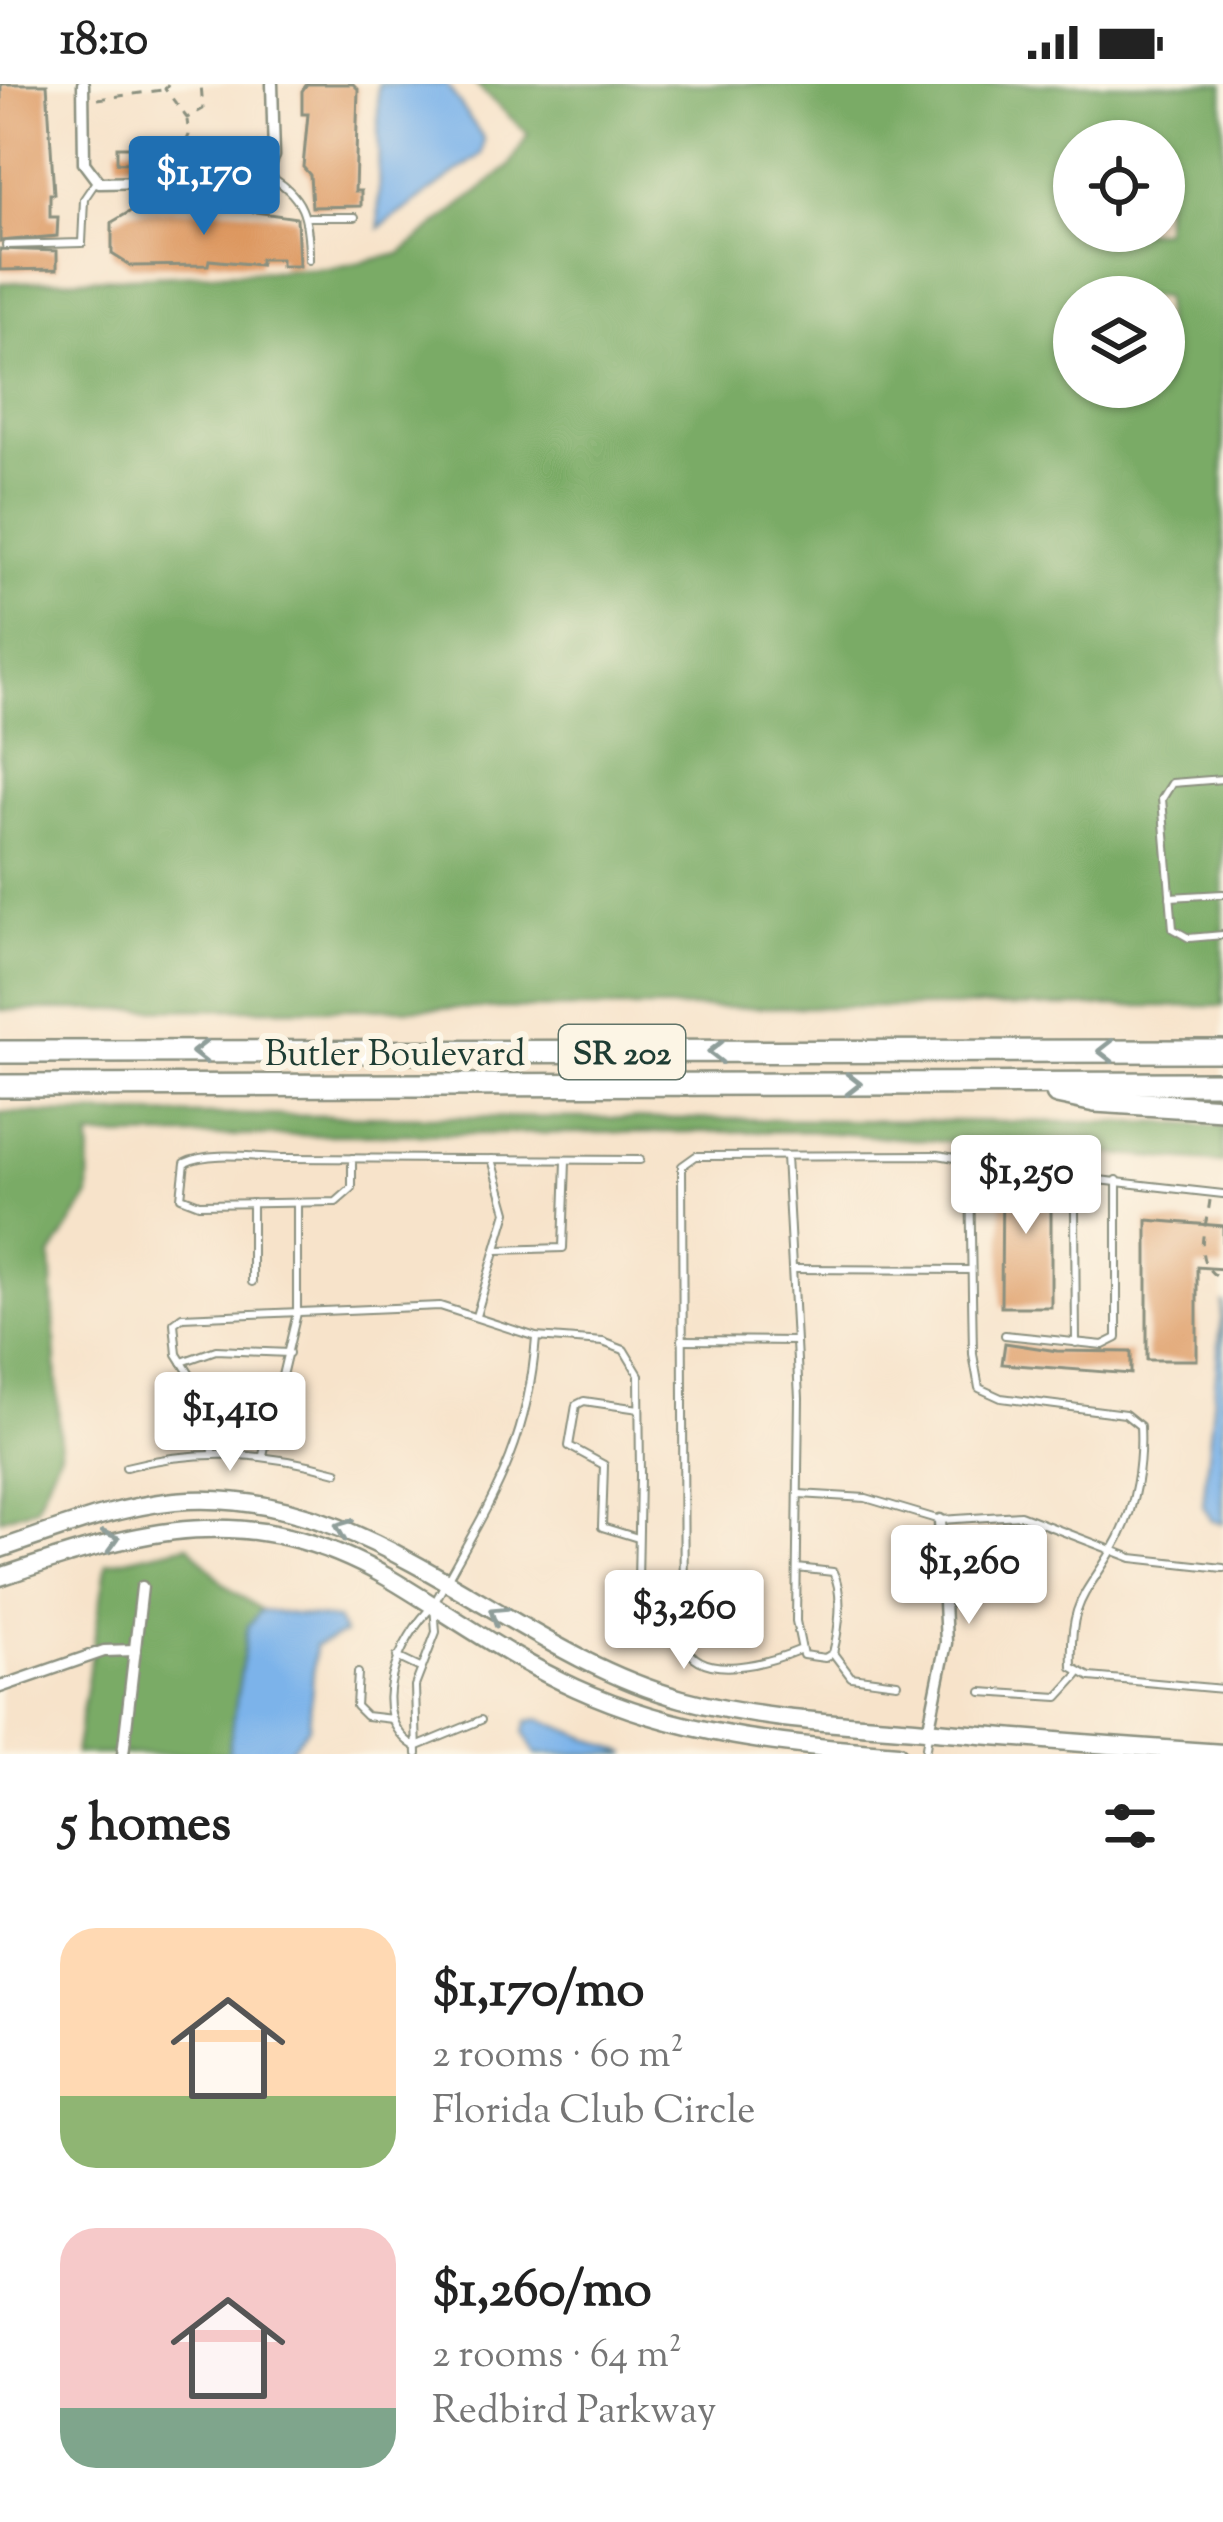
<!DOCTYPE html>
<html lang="en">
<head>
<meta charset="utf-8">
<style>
  :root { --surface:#fff; --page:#f6f6f6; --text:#222; --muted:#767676; --accent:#1f6fb2 }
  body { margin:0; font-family:"Sorts Mill Goudy",serif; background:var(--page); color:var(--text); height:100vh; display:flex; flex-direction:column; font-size:45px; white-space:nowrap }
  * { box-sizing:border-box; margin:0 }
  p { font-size:39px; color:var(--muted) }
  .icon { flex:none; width:66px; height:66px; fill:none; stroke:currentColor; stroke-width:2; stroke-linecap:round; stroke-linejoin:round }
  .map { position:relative; height:1670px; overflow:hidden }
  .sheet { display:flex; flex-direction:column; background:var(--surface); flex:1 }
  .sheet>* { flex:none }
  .controls { position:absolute; left:1053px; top:36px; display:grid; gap:24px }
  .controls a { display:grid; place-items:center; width:132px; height:132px; border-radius:50%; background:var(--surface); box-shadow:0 3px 9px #0004; font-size:60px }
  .price { position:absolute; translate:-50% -102px; padding:0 27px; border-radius:12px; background:#fff; color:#222; font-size:39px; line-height:78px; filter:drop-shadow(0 3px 6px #0008) }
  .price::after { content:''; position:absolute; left:50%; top:72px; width:36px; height:27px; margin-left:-18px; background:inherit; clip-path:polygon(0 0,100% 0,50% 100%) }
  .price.selected { background:var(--accent); color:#fff }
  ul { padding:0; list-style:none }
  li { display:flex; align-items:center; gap:36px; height:300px; padding:0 60px }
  li span { display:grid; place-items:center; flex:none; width:336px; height:240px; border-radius:36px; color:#555 }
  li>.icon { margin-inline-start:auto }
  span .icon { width:144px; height:144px; fill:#fffc; stroke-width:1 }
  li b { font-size:51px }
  h2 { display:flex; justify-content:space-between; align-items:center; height:144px; padding:0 60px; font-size:51px }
  .status { display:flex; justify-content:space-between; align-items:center; height:84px; padding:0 60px; background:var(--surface); direction:ltr }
  .status svg { height:33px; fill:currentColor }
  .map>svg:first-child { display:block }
</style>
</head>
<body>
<div class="status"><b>18:10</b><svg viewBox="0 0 49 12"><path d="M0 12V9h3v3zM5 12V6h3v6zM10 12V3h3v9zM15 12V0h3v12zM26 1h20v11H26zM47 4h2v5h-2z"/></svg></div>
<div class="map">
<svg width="1223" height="1670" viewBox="0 0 1223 1670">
  <rect width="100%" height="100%" fill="#fcf5e5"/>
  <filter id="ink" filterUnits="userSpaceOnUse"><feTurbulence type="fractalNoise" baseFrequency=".00833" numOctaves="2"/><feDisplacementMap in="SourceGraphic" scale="24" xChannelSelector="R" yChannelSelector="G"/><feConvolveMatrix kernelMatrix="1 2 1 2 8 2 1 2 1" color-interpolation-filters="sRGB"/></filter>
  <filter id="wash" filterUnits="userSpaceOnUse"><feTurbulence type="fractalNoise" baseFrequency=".004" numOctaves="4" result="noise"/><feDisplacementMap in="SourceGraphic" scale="48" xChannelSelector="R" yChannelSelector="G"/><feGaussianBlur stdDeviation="2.7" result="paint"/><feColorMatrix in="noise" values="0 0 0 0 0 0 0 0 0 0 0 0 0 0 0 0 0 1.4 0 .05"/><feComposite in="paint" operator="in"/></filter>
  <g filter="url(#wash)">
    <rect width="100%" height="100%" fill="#f7e3ca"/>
    <g fill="#7aab66" stroke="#4c744d" stroke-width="3" fill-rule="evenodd">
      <path d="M475 0H1223V922L0 926V199L333 184 400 170 509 83 528 50ZM1074 57H1164V147H1074ZM1074 213H1164V303H1074Z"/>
      <path d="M0 1029 1164 1039 1223 1043V1079L807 1047 90 1053 89 1112 51 1172 60 1367 36 1423 0 1435Z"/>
      <path d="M189 1461 225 1501 261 1526 248 1542 228 1670H75L107 1479Z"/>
    </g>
    <g fill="#7bb3ea" stroke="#4d788f" stroke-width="3">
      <path d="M378 0H446L484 55 482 70 379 144Z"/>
      <path d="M1223 1218V1439L1212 1437 1203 1422Z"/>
      <path d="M261 1526 337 1536 344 1550 315 1562 309 1642 287 1670H228L248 1542Z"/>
      <path d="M540 1635 628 1670H536L524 1648 528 1637Z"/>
    </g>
    <g id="blocks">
      <g fill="#dd9861">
        <path d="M1 0H47L54 110H50V133H58L57 152 0 157Z"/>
        <path d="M307 0H353L358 5 355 107H361V122L312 123 310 91 303 83 308 30H302V7Z"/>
        <path d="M249 61V76L200 77V62Z"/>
        <path d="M117 63H166V78L117 79Z"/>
        <path d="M234 125 297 134 299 182H281V175H260V181L209 176 208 181 131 182 112 170V138L131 127Z"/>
        <path d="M0 165 57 167V185L0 186Z"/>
        <path d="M1002 1083H1051V1223H1001Z"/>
        <path d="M1147 1136 1223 1142V1185L1197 1183V1276H1147Z"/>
        <path d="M1005 1259 1057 1267 1131 1268V1290L1002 1280Z"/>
      </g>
    </g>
  </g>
  <g filter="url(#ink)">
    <use href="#blocks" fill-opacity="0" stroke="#8b907f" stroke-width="3"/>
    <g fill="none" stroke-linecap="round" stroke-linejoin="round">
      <g stroke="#8b907f" stroke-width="10">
        <g id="lane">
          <path d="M265 90C305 110 309 135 309 176"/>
          <path d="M309 133H355"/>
          <path d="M6 161 82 159 84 115 97 96"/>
          <path d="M1223 695 1172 699 1162 715 1173 845 1189 854 1223 851"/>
          <path d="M1170 813 1223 810"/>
          <path d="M786 1072 799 1314 796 1537 803 1571 825 1574 833 1569C839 1546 844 1509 833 1488L797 1484"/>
          <path d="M352 1074V1104L336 1118 199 1120 181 1113 185 1079C210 1066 258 1074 286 1074 404 1074 522 1076 640 1076"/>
          <path d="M252 1119V1198"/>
          <path d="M498 1166 563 1164 566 1077"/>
          <path d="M794 1185 970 1186"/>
          <path d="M476 1232 507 1128 492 1075"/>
          <path d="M1005 1251 1103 1261 1117 1254V1096"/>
          <path d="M682 1256 795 1257"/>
          <path d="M1076 1259 1075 1127 1081 1094 1223 1110"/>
          <path d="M182 1278 216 1266 289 1269"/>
          <path d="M213 1368 207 1318 177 1270 174 1239 182 1233 440 1222 536 1253 603 1258 624 1266 639 1291 640 1392 638 1499 628 1541"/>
          <path d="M263 1371 297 1229V1118"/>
          <path d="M126 1383C200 1364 263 1368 337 1388"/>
          <path d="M799 1410 866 1414 940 1436 1020 1431 1132 1474 1223 1484"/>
          <path d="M638 1454 602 1443 604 1381 569 1362 576 1321 584 1317 639 1325"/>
          <path d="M435 1518C488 1420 527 1369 536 1254"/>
          <path d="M799 1566C770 1578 700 1600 684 1559L682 1082 696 1072 938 1071 955 1074 970 1089 973 1270 979 1304 1001 1314 1125 1330 1140 1342C1142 1379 1136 1420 1119 1454 1089 1511 1069 1510 1072 1583L1090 1593 1223 1605"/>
          <path d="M833 1569 851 1593 897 1599"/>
          <path d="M397 1573 418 1583"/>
          <path d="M358 1589 356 1622 366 1632 392 1635"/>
          <path d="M982 1608 1058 1613 1078 1591"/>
          <path d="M416 1663C363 1632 400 1553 434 1521L436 1548 415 1602 417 1670"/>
          <path d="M416 1663 481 1636"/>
          <path d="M925 1670 928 1650"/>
        </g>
      </g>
      <g stroke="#8b907f" stroke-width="15">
        <g id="street">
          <path d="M83 0 84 79 99 99 263 96 274 72 272 0"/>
          <path d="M0 1603 104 1567 135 1566"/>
          <path d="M928 1647 946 1559 940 1436"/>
          <path d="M123 1670 142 1503"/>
        </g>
      </g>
      <g stroke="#8b907f" stroke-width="21">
        <g id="secondary">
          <path d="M0 1465C57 1446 114 1423 175 1417 371 1400 504 1566 682 1615 759 1636 837 1639 915 1645 1018 1655 1120 1662 1223 1669"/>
          <path d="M0 1493C141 1445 249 1414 387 1493 450 1530 509 1574 576 1604 679 1651 787 1662 898 1670"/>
        </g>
      </g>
      <g stroke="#8b907f" stroke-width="26">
        <g id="highway">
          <path d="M0 968 1223 967"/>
          <path d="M0 1002 1223 999"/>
          <path d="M1057 1009 1095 1017 1223 1025"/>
        </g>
      </g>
      <g stroke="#8b907f" stroke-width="3" stroke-dasharray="9 9" stroke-linecap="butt">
        <path d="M168 0 165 5 187 34 203 25 201 0"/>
        <path d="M98 15 163 6"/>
        <path d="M179 76 189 51 187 36"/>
        <path d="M1210 1116C1207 1144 1188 1179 1223 1196"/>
      </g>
      <use href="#lane" stroke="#fff" stroke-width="6"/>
      <use href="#street" stroke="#fff" stroke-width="10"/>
      <use href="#secondary" stroke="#fff" stroke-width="16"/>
      <use href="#highway" stroke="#fff" stroke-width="21"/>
    </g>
    <defs><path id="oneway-chevron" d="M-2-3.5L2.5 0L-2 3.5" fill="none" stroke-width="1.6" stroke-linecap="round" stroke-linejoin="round" transform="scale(3)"/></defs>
    <g stroke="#8f9e9a">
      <use href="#oneway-chevron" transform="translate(1106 967) rotate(180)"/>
      <use href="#oneway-chevron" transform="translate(200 968) rotate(180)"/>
      <use href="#oneway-chevron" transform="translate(716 968) rotate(180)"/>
      <use href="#oneway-chevron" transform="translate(853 1000)"/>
      <use href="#oneway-chevron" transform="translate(343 1444) rotate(-158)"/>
      <use href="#oneway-chevron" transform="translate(111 1456) rotate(-16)"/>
      <use href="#oneway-chevron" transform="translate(497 1530) rotate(-147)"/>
    </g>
  </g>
  <g text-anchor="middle" stroke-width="12" stroke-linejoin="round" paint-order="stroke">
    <rect fill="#fcf5e5" stroke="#617469" stroke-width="3" x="559" y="941" width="126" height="54" rx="9"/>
    <g font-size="33" font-weight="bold" fill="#1f3d34">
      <text x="622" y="980">SR 202</text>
    </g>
    <g font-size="36" fill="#1f3d34" stroke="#fcf5e5">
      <text x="395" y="981">Butler Boulevard</text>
    </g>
  </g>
</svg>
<div class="controls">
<a><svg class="icon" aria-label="locate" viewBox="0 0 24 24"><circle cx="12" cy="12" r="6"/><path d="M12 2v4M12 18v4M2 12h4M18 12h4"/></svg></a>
<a><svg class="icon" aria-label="layers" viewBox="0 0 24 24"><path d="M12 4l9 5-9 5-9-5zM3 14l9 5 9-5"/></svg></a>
</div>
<b class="price selected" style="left:204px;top:154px">$1,170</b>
<b class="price" style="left:1026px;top:1153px">$1,250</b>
<b class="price" style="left:230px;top:1390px">$1,410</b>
<b class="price" style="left:969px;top:1543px">$1,260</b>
<b class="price" style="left:684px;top:1588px">$3,260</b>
</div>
<section class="sheet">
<h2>5 homes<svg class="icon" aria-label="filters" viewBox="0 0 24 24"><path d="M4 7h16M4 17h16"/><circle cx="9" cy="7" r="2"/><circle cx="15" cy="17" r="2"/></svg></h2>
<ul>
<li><span style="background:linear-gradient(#ffd9b3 70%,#8fb573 0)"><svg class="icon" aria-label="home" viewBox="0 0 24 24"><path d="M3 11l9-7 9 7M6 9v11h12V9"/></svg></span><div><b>$1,170/mo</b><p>2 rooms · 60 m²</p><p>Florida Club Circle</p></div></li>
<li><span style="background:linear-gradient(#f6c9c9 75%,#7fa58c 0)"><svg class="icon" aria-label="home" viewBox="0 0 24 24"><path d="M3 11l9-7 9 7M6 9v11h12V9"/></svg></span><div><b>$1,260/mo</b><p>2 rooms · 64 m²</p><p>Redbird Parkway</p></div></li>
</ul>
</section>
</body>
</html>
